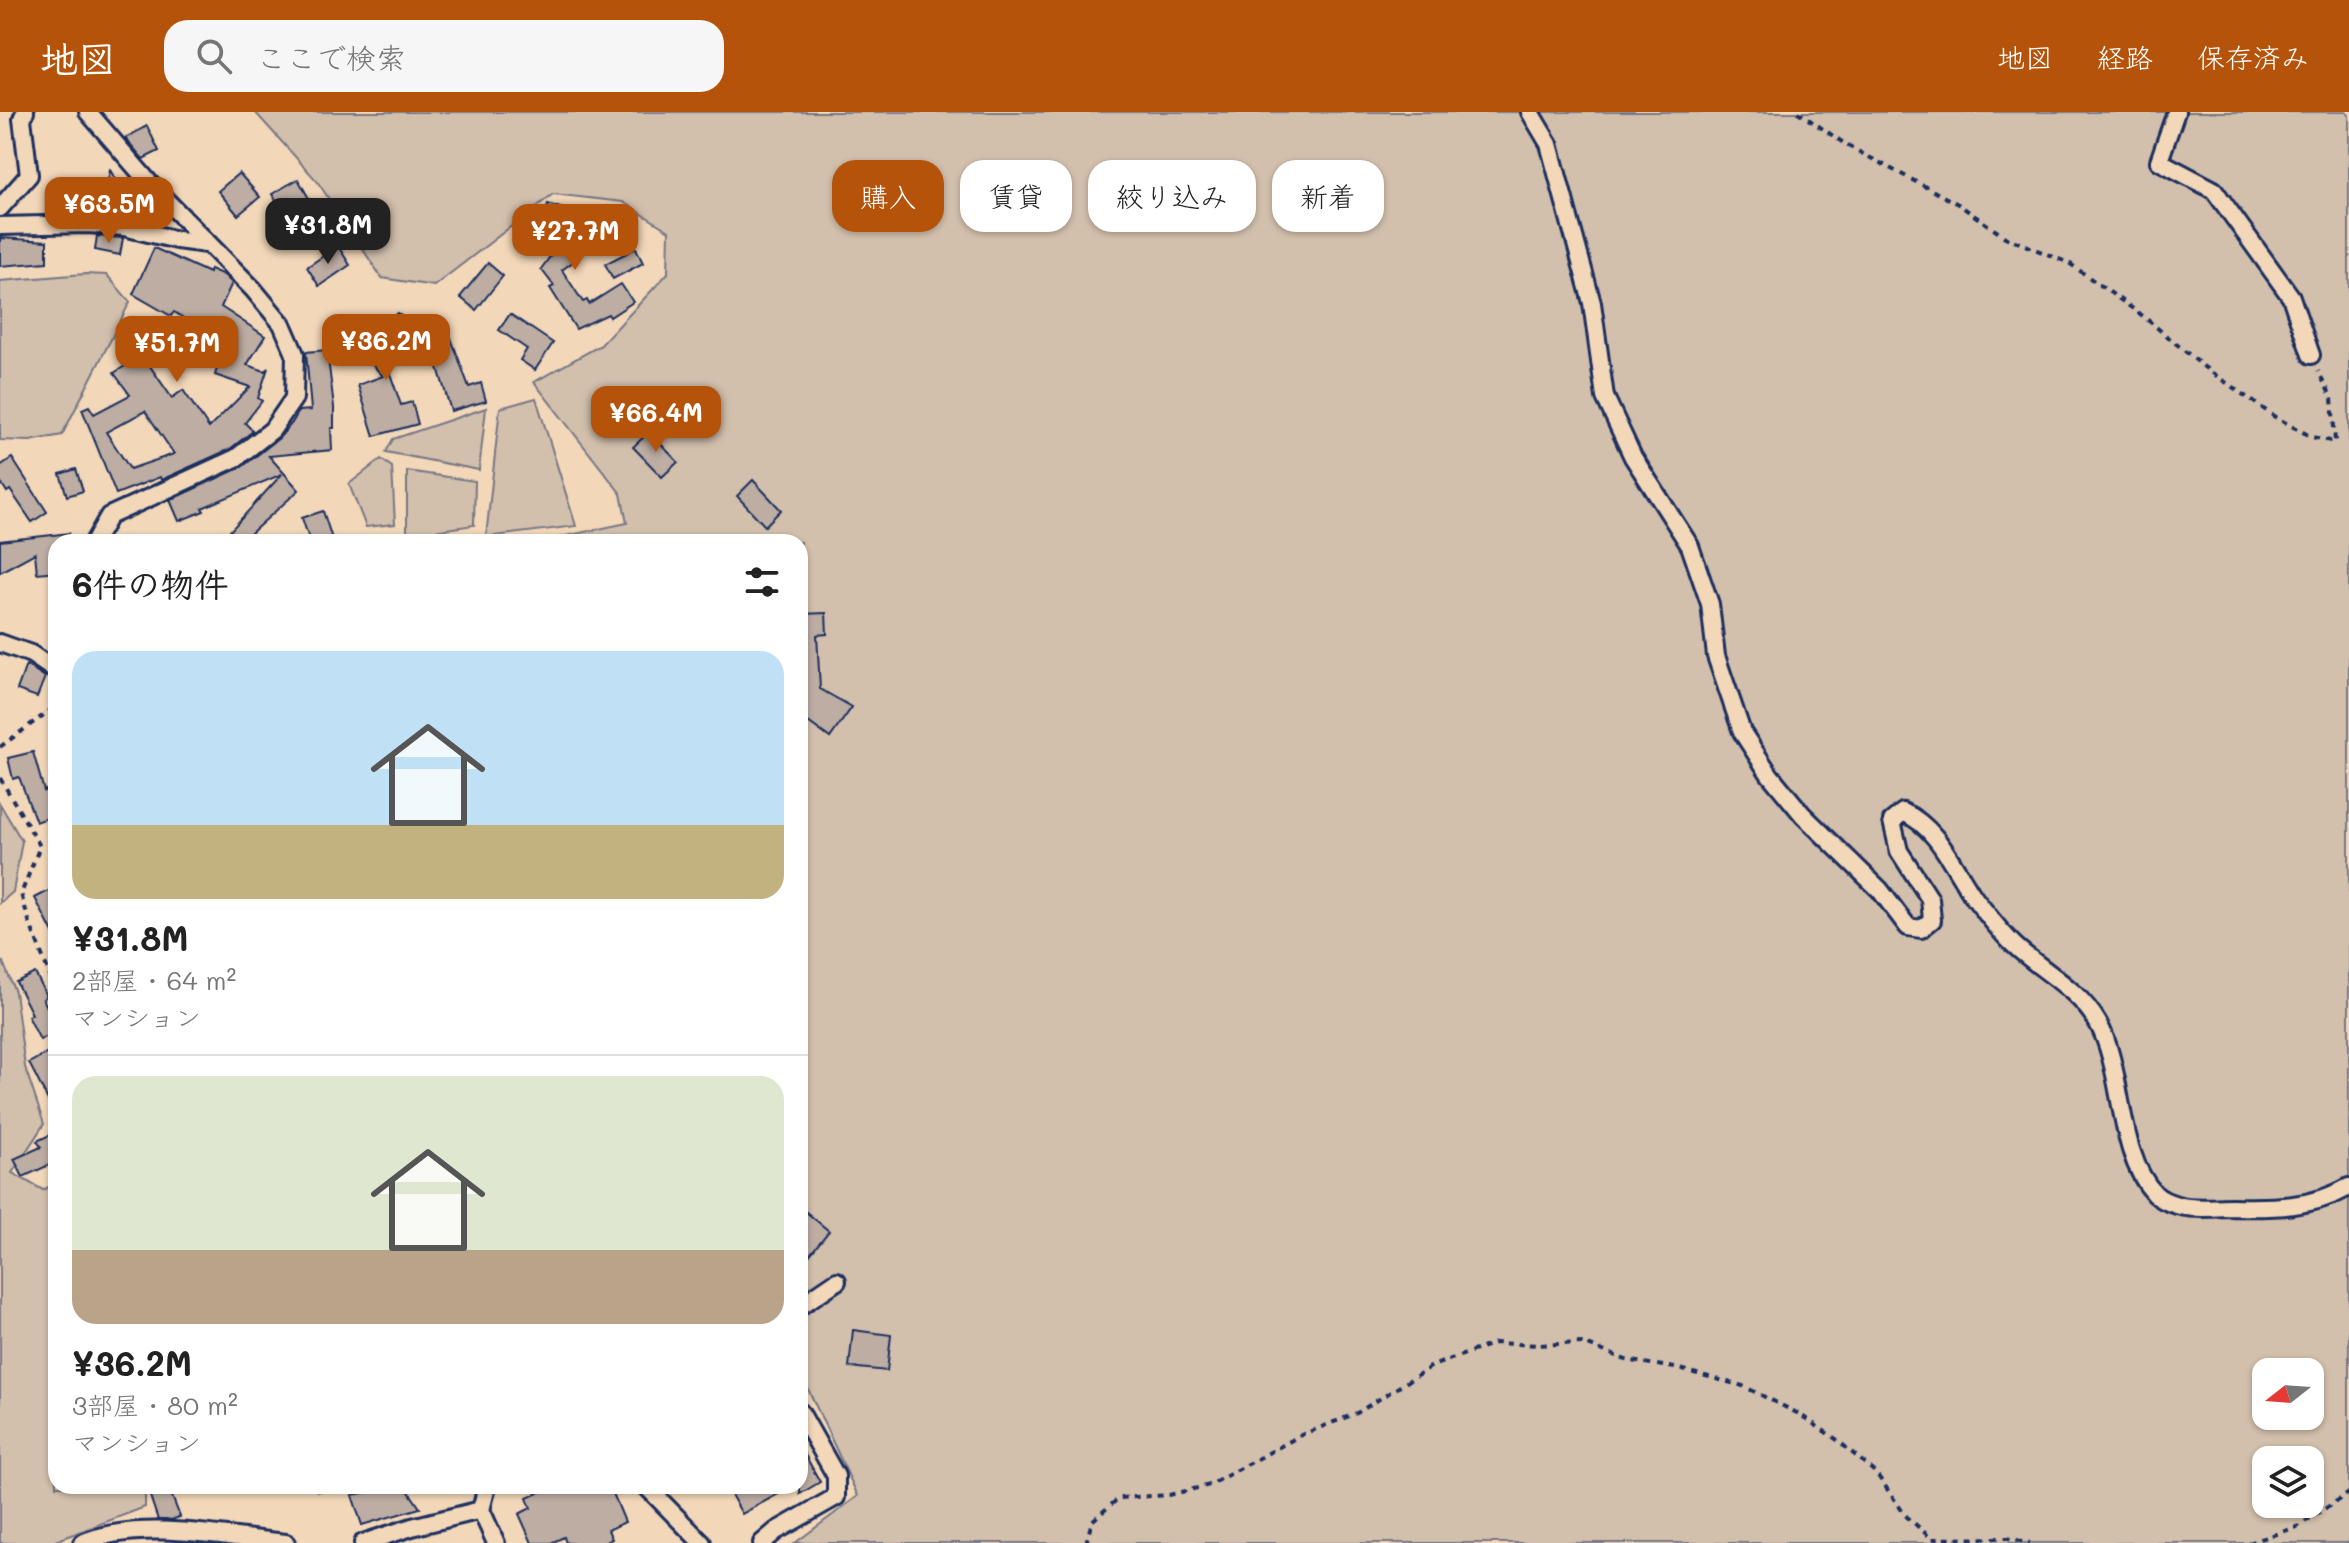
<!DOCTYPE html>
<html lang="ja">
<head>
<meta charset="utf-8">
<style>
  :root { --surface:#fff; --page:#f6f6f6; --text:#222; --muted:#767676; --line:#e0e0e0; --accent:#b45309 }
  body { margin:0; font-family:Mali,"Klee One",sans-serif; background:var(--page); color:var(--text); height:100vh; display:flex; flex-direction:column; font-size:30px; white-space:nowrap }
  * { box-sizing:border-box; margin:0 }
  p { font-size:26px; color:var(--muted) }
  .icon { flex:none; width:44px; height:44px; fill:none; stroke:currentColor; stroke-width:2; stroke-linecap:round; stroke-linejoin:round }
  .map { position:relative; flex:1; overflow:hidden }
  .sheet { position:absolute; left:48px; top:422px; width:760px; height:960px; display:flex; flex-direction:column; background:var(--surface); border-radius:24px; box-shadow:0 2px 6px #0004 }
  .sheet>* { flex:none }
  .top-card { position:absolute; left:832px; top:48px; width:760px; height:72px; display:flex; gap:16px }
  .needle { width:52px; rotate:253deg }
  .controls { position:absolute; left:2252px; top:1246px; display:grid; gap:16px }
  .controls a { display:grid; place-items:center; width:72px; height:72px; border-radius:16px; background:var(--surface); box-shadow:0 2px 6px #0004; font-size:40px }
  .price { position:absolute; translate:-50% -68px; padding:0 18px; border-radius:16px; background:var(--accent); color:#fff; font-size:26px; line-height:52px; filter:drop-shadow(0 2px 4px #0008) }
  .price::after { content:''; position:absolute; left:50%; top:48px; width:24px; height:18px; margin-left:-12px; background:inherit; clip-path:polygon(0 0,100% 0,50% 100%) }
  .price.on { background:#222; color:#fff }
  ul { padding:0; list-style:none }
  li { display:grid; align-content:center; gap:16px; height:424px; padding:0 24px }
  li+li { border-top:2px solid var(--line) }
  li span { display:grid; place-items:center; height:248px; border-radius:24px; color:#555 }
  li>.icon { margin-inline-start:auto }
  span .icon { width:144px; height:144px; fill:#fffc; stroke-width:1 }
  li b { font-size:34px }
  h2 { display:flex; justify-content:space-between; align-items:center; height:96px; padding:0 24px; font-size:34px }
  .chip { padding:0 28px; border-radius:24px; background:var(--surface); box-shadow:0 2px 6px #0004; font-size:28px; line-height:72px }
  .chip.on { background:var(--accent); color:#fff }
  header { display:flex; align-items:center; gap:48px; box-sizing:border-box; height:112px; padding:0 40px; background:var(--accent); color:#fff }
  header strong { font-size:38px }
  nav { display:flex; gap:44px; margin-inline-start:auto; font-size:28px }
  .search { width:560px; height:72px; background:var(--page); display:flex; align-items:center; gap:20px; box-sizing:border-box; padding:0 28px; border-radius:24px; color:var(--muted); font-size:30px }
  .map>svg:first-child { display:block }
</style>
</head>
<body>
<header>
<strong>地図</strong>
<div class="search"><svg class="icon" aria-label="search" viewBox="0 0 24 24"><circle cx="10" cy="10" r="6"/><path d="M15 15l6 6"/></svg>ここで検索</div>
<nav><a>地図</a><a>経路</a><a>保存済み</a></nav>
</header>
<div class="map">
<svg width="2349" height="1431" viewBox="0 0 2349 1431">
  <rect width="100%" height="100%" fill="#f2d7b9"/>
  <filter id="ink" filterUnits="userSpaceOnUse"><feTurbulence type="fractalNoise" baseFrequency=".0125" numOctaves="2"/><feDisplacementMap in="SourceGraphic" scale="16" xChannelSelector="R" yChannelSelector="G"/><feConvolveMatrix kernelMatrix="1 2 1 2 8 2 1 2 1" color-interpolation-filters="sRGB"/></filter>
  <g filter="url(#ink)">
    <g fill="#d2bfac" stroke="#767785" stroke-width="2" fill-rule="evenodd">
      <path d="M255 0H2346L2349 3V1431H795L858 1384 800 1260V430H537L627 411 621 382 534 270 601 233 668 161 669 119 623 90 553 82 434 174 382 166 317 69ZM2266 1260H2310V1304H2266ZM2266 1348H2310V1392H2266Z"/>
      <path d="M85 162 107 163 130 190 62 323 30 329 0 328V169Z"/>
      <path d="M536 286 576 414 486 425 500 296Z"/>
      <path d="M486 296 479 358 386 340 393 327Z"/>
      <path d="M381 347 392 355 395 412 366 415 349 372Z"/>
      <path d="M407 359 475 369 474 413 407 423Z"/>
      <path d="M0 692 22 729 13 780 0 791Z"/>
      <path d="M3 850 15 880 25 955 44 1012 12 1061 43 1078 56 1071V1374H145V1395L50 1431H0V852Z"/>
    </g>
    <g fill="#bdada3" stroke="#1b2f5e" stroke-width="2" fill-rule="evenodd">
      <path d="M147 14 159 39 143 47 125 26Z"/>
      <path d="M110 58 129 90 163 101 160 112 126 104 107 103 109 97 104 89Z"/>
      <path d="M239 61 260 85 238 103 218 79Z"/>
      <path d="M298 67 311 90 286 105 272 82Z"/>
      <path d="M67 72 82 79 73 98 58 91Z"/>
      <path d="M548 92 585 104 570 143 574 149 562 158 583 190 587 188 589 192 621 172 633 190 610 205 608 202 576 217 550 176 554 174 541 157 560 131 542 118Z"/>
      <path d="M97 124 123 126 120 143 95 138Z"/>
      <path d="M0 126 47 129V150L0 154Z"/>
      <path d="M338 134 350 153 319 174 307 155Z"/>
      <path d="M154 136 209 161 210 157 224 163 232 171 221 195 265 224 247 253 265 259 268 256 258 286 262 289 245 311 253 319 230 337 161 368 160 365 116 382 82 297 89 294 94 302 130 283 114 261 125 254 119 246 136 234 172 286 183 278 209 316 250 275 215 263 224 232 174 200 171 204 133 182ZM145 299 174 342 130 357 106 320Z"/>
      <path d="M636 136 643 151 613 167 605 152Z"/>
      <path d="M488 151 503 164 476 198 460 185Z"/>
      <path d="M398 201 413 216 384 244 401 293 412 290 418 312 374 324 358 273 383 264 359 239Z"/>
      <path d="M510 202 553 231 535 258 520 248 527 237 499 218Z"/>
      <path d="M451 226 469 275 481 271 486 289 451 299 431 232Z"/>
      <path d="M327 238 334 295V316H331L332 338 269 344 299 378 241 430H220L282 362 202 396 204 399 179 409 170 388 242 355 279 326 292 311 299 299 311 298 306 240Z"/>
      <path d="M649 320 678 350 662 365 633 335Z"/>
      <path d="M12 346 47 400 32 410 10 378 7 380 0 369V354Z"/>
      <path d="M76 357 83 379 67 384 60 362Z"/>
      <path d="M753 368 781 398 765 414 737 384Z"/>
      <path d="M323 399 333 430H310L302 406Z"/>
      <path d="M70 421 56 429V459L37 461 35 441 0 460V429Z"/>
      <path d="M826 501 827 522 817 523 820 577 852 595 830 626 800 604V502Z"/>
      <path d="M26 553 45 565 37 585 17 578Z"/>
      <path d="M33 640 44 679 46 678 56 703 36 710 19 665 13 667 8 646Z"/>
      <path d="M56 775V827L35 786Z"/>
      <path d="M35 861 47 884 43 887 56 912V920L40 928 28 904 32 902 16 870Z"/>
      <path d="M47 941 56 958V1004L29 951Z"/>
      <path d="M56 1020V1065L49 1053 23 1065 14 1047 41 1035 37 1029Z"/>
      <path d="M800 1095 829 1119 800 1155Z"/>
      <path d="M853 1218 891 1223 887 1259 849 1255Z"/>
      <path d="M800 1334 820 1370 800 1382Z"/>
      <path d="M159 1374H168L180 1405 171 1408H158L148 1378Z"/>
      <path d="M399 1374H405L420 1396 362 1413 352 1383Z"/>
      <path d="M553 1374H610L625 1410 608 1418 612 1427 603 1431H566L564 1425 551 1431H532L519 1402 531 1396 527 1386Z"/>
      <path d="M726 1374H793L742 1402Z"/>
    </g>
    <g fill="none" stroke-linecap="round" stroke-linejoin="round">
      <g stroke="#1b2f5e" stroke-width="22">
        <g id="minor">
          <path d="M88 0 152 74 253 177 282 212 295 242 294 286 272 318 236 346 109 404 94 430"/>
          <path d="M1530 0 1549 32 1592 191 1605 285 1633 345 1690 434 1710 492 1716 544 1742 620 1770 663 1803 703 1880 778 1908 815 1921 817 1932 808 1930 787 1899 739 1892 709 1903 700C1939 716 1953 756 1975 787 1987 802 2000 820 2014 833 2043 860 2078 876 2098 911 2125 960 2116 1041 2155 1082 2160 1087 2170 1091 2177 1093 2193 1098 2215 1095 2231 1095 2273 1096 2312 1096 2349 1075"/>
          <path d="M2176 0 2159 49 2214 78 2291 185 2311 243"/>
          <path d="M0 96 29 63 22 7 25 0"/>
          <path d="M0 114 88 112 124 115 177 128 207 132"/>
          <path d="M0 531 31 542 56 559"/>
          <path d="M800 1194 837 1169"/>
          <path d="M487 1374 481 1398 496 1431"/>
          <path d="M646 1374 702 1431"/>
          <path d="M82 1431C138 1406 225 1425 286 1431"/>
          <path d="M363 1431 412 1415 481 1398"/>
          <path d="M762 1431 776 1419 836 1385V1364L800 1300"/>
        </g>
      </g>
      <g stroke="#1b2f5e" stroke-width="4" stroke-dasharray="6 6" stroke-linecap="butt">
        <path d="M1798 0 1848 34 1958 92 2005 125 2069 151 2143 204 2204 255 2275 305 2312 325 2335 330 2332 286 2318 259"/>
        <path d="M0 635 56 594"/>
        <path d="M0 666 40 734 21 782 30 812 56 879"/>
        <path d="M318 1374 319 1382"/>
        <path d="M1086 1431 1092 1409 1119 1386 1169 1383 1210 1373 1301 1323 1357 1301 1432 1254 1495 1231 1538 1233 1583 1231 1626 1248 1675 1256 1743 1274 1799 1302 1836 1327 1876 1361 1905 1403 1932 1427 2008 1426 2030 1431"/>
        <path d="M2249 1431 2297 1415 2349 1381"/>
      </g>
      <use href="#minor" stroke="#f2d7b9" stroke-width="16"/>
    </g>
  </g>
</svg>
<div class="controls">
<a><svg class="needle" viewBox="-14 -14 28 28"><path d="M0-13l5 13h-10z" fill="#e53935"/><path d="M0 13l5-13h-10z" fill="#767676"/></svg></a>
<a><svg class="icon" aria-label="layers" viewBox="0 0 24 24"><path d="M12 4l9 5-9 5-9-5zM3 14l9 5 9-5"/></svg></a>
</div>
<b class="price" style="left:109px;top:133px">¥63.5M</b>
<b class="price on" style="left:328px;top:154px">¥31.8M</b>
<b class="price" style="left:575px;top:160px">¥27.7M</b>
<b class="price" style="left:386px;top:270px">¥36.2M</b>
<b class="price" style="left:177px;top:272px">¥51.7M</b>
<b class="price" style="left:656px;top:342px">¥66.4M</b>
<div class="top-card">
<a class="chip on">購入</a>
<a class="chip">賃貸</a>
<a class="chip">絞り込み</a>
<a class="chip">新着</a>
</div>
<section class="sheet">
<h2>6件の物件<svg class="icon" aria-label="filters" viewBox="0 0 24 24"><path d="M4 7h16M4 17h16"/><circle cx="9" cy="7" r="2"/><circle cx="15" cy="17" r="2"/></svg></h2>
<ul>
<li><span style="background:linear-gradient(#bfe0f5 70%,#c2b280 0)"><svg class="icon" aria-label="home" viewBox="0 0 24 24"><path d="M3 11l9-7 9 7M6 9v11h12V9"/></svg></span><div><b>¥31.8M</b><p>2部屋 · 64 m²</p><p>マンション</p></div></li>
<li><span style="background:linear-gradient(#dfe7d0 70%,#b9a48a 0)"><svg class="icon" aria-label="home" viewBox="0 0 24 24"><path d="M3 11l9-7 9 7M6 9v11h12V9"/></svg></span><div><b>¥36.2M</b><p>3部屋 · 80 m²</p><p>マンション</p></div></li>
</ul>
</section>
</div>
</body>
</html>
